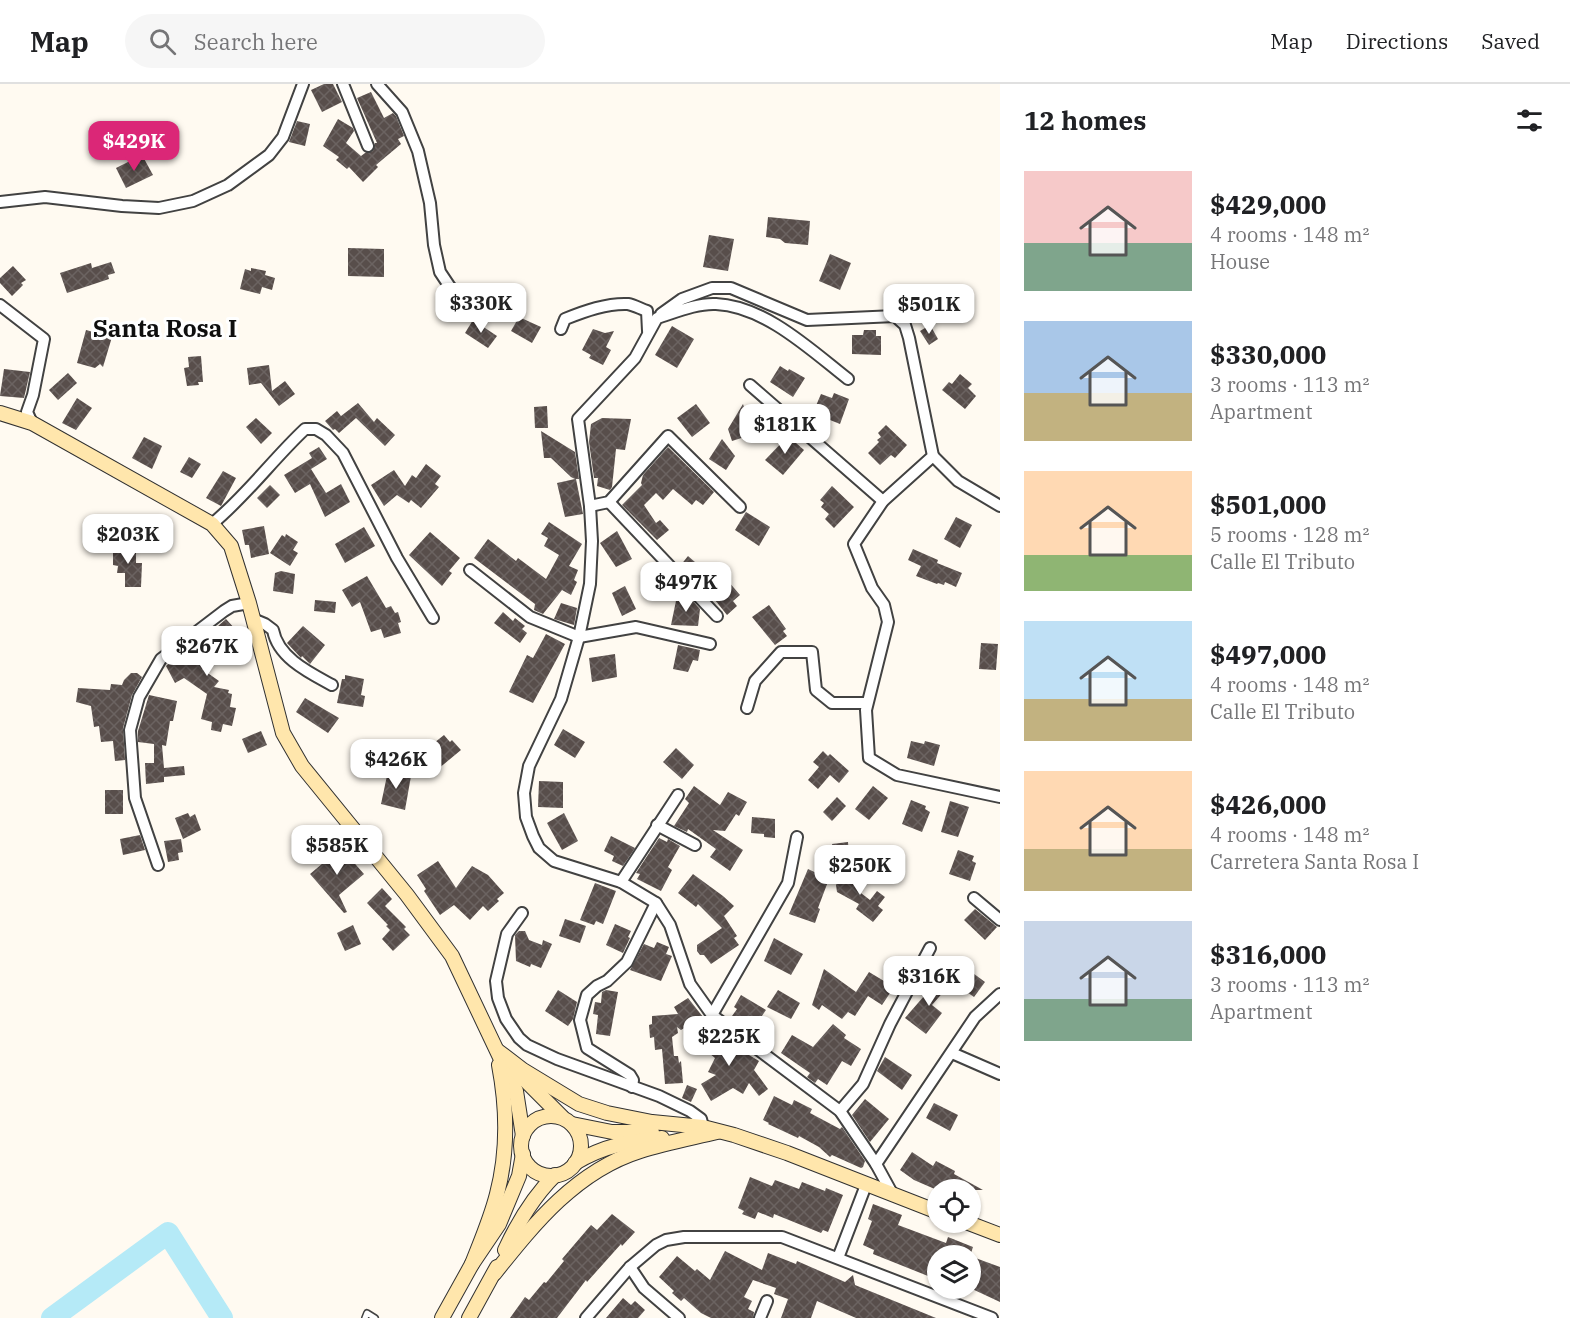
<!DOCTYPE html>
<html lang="en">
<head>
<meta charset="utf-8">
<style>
  :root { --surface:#fff; --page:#f6f6f6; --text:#202124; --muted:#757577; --line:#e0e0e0; --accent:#db2777 }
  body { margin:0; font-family:"IBM Plex Serif",serif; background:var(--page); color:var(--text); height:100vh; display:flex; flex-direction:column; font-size:22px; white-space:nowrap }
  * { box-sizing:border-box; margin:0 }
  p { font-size:20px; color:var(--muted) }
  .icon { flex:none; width:33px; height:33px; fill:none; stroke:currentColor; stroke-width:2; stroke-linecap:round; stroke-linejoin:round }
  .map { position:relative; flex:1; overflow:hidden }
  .details { display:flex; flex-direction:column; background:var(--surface); width:570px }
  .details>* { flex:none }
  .fabs { position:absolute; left:927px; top:1095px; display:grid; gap:12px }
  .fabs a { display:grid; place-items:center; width:54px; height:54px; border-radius:50%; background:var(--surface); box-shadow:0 2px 4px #0004; font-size:30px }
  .price { position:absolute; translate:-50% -51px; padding:0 14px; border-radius:12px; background:#fff; color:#222; font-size:20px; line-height:39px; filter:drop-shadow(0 2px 3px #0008) }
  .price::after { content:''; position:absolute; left:50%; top:36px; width:18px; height:14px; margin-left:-9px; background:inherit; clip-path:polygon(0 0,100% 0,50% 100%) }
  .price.active { background:var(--accent); color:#fff }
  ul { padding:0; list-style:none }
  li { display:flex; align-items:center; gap:18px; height:150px; padding:0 24px }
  li span { display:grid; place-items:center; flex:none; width:168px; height:120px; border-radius:0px; color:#555 }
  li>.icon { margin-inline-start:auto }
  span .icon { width:72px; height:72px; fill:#fffc; stroke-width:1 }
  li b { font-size:26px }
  h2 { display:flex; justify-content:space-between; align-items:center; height:72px; padding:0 24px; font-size:26px }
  header { display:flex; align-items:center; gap:36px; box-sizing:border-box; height:84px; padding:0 30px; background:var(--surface); border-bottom:2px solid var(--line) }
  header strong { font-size:28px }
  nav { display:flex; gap:33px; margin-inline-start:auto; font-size:21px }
  .search { width:420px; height:54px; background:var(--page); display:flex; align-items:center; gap:15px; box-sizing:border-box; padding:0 21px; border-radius:33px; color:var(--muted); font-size:22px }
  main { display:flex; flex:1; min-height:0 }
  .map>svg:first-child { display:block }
</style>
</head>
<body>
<header>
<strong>Map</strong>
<div class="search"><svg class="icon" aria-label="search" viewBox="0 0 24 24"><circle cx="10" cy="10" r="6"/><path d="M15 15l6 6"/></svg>Search here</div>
<nav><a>Map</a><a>Directions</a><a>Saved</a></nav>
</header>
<main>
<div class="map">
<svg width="1000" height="1234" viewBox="0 0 1000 1234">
  <defs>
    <pattern id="building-cross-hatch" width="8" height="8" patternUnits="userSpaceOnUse" patternTransform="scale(1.5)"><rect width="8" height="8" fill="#584e4b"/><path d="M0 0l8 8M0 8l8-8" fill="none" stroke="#6b6361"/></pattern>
  </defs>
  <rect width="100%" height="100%" fill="#fffaf1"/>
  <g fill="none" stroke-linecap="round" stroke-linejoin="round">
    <path stroke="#b5eaf7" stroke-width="22" d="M52 1234 168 1149 222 1234"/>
  </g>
  <g fill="url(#building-cross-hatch)">
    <path d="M324 0H333L342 18 322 28 311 6Z"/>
    <path d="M371 8 384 34 393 29 396 32 404 52 398 55 401 60 376 81 378 83 363 98 349 83 347 85 336 76 339 73 323 62 338 35 353 44 354 47 346 59 361 72 365 69 373 67 375 59H377L357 14Z"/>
    <path d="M297 37 310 40 305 62 289 58Z"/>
    <path d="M142 71 153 91 126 104 116 84Z"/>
    <path d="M768 133 810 137 808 161 785 159 780 155 766 153Z"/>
    <path d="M709 151 734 155 728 187 703 183Z"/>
    <path d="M348 164 384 165V193L348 192Z"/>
    <path d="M830 170 851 179 840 206 819 197Z"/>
    <path d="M111 178 115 189 108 191 109 195 67 209 60 189 91 179 92 184Z"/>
    <path d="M13 182 26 196 21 199 23 201 12 212 0 199V194Z"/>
    <path d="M251 184 266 187 265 191 275 194 272 206 262 203 260 210 240 205 245 185 251 187Z"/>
    <path d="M519 233 541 243 532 259 511 247Z"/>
    <path d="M473 236 497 252 488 264 465 249Z"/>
    <path d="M930 241 938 255 929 261 920 247Z"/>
    <path d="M672 242 694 255 677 284 655 271Z"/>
    <path d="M593 245 605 249 614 247 606 263 611 266 603 281 589 274 591 271 582 266Z"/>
    <path d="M86 246 112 253 103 283 100 280 95 284 77 279Z"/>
    <path d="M864 246H876V252H881V271L852 270V251H863Z"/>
    <path d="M201 272 203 298H198L199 301 187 302 184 284 189 283 188 273Z"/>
    <path d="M269 281 272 307 285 297 295 310 279 322 261 299 249 301 247 284Z"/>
    <path d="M780 282 788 287 789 285 805 294 793 313 770 298Z"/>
    <path d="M4 285 30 288 24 314 0 312Z"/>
    <path d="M68 289 77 299 58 316 49 306Z"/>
    <path d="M960 290 972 300 968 304 976 312 965 325 942 306 949 298 952 300Z"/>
    <path d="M834 309 849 315 840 340 825 334 827 329 815 324 821 310 832 314Z"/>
    <path d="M77 314 92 324 76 346 62 339Z"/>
    <path d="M358 319 374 338 377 334 395 351 385 362 356 334 339 349 335 345 333 346 325 337 337 327 341 332Z"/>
    <path d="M696 320 710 339 692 353 677 334Z"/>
    <path d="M743 320 746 330 752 328 757 343 752 345 754 350 732 357 728 345Z"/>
    <path d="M547 322 548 344H535L534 323Z"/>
    <path d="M256 334 272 349 261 360 246 343Z"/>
    <path d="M602 334 631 335 625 366 616 365 612 403 610 406 597 402 598 394H594L589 358 591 340Z"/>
    <path d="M886 341 907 361 895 374 891 371 880 381 868 369 879 358 877 356 881 353 878 349Z"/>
    <path d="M541 347 575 368 579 395H576L583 430 565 433 557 399 575 395 571 393 551 374H544Z"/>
    <path d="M788 352 804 366 783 391 765 376Z"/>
    <path d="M144 353 162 362 152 385 132 374Z"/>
    <path d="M722 355 735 372 726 386 709 375Z"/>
    <path d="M319 363 327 375 311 385 326 409 341 400 350 418 325 433 310 400 295 409 284 391 312 374 309 369Z"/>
    <path d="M668 363 714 408 703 421 696 416 692 421 673 405 663 416 656 409 644 421 656 439 660 436 669 446 657 456 622 421 642 401 641 399 643 391Z"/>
    <path d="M189 373 201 380 192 394 180 388Z"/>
    <path d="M426 380 441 392 435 400 439 403 421 424 411 416 409 419 397 411 384 422 371 401 394 386 405 402 412 391 416 394Z"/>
    <path d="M223 387 236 394 221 422 206 414Z"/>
    <path d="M270 401 280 411 267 424 257 414Z"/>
    <path d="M832 402 854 423 834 444 825 435 829 430 821 423 824 419 820 416Z"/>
    <path d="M746 428 770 443 759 462 735 446Z"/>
    <path d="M956 433 972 441 960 464 944 455Z"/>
    <path d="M549 438 582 460 569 482 578 486 574 496 577 498 571 511 562 506 543 530 534 526 535 520 474 474 488 455 516 477 518 474 546 495 559 471 544 462 548 454 541 450Z"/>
    <path d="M264 442 269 470 251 474 249 461H245L242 446Z"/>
    <path d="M364 443 375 462 345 479 335 460Z"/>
    <path d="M617 447 632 475 616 483 600 459Z"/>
    <path d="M430 448 460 474 449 487 452 489 442 502 409 471Z"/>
    <path d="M286 450 298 458 293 466 298 469 290 482 270 469 282 451 285 453Z"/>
    <path d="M113 460H129V463L136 464V479H142L141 503H125V489H117L118 482 113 481Z"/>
    <path d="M913 465 938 476 937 479 962 489 956 503 945 498 944 501 938 499 937 500 916 492 921 482 908 476Z"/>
    <path d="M688 472 703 485 701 487 719 505 728 497 740 511 733 517 737 522 727 531 703 501 702 505 680 482Z"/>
    <path d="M281 487 295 490 293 510 273 507 275 489Z"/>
    <path d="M367 492 386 524 391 522 395 529 398 528 401 538 398 539 401 549 384 554 381 545 371 548 360 518 352 523 342 506Z"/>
    <path d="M625 502 636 525 622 532 612 509Z"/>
    <path d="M677 512 689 513 700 525 698 542 671 541Z"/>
    <path d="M315 516 336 518 335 529 314 527Z"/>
    <path d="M561 519 577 524 574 541 554 535Z"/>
    <path d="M769 521 786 545 783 547 787 552 775 561 752 533Z"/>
    <path d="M503 528 513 537 515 534 525 542 522 545 527 549 520 559 494 539Z"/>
    <path d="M226 535 236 546 204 575 208 582 202 585 219 597 214 603 229 606 228 609 232 610 230 623 236 624 232 642 223 640 221 648 211 646 212 638 201 635 207 610 184 594 175 599 166 582 180 570 211 554 208 551Z"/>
    <path d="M303 542 325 561 310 580 302 572 301 574 287 559Z"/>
    <path d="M546 550 565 560 533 619 509 608 527 571 533 574Z"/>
    <path d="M981 559 998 560 996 586 979 585Z"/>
    <path d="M678 561 700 566 698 577 693 576 688 588 673 585Z"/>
    <path d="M615 570 617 593 592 598 589 574Z"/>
    <path d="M131 589H137L142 593 132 611 123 644 125 676 115 677 113 657 101 658 99 642 94 643 91 622 76 618 78 604 110 606 111 600 122 601 124 596Z"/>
    <path d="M345 591 364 595 361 611 365 612 363 623 337 619 342 595H345Z"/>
    <path d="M149 611 177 617 173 637H170L166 662 162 661 164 684 184 682 185 691 164 693V698L146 700 145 679H154V660L138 658V647Z"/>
    <path d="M305 614 339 634 328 649 296 628Z"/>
    <path d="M563 645 585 658 575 674 554 661Z"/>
    <path d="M261 647 267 661 248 669 242 655Z"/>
    <path d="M444 651 450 658 452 656 461 666 438 685 424 667Z"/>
    <path d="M911 657 924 660 925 657 940 661 934 682 907 674Z"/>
    <path d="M676 664 694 681 682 695 663 678Z"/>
    <path d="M823 667 828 672 830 670 849 687 839 699 830 691 818 705 808 696 819 683 813 678Z"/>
    <path d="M388 687 411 692 405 726 381 720Z"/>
    <path d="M539 697 563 698V724L538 723Z"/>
    <path d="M694 702 720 721 728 708 747 718 739 732 736 730 725 747 713 746 743 766 730 787 710 773 716 765 688 745 687 748 674 742 689 719 685 715Z"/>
    <path d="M873 702 888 714 869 736 855 725Z"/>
    <rect x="105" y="706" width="18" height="24"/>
    <path d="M837 713 846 722 832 737 823 728Z"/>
    <path d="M911 716 926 722 925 725 930 728 922 748 902 740Z"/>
    <path d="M950 717 969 723 958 753 941 748Z"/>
    <path d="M188 729 190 733 195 730 201 746 183 755 175 734Z"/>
    <path d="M564 729 578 757 562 766 547 739Z"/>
    <path d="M752 733 775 735V754L764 753V750L751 749Z"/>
    <path d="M140 751 145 766 123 771 120 755Z"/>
    <path d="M611 752 635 764 623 782 612 777 614 772 604 767Z"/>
    <path d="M659 754 667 758 668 755 680 762 668 783 672 786 661 807 637 795 640 790 636 789Z"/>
    <path d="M181 755 183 768 178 769 179 776 168 778 164 757Z"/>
    <path d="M848 758 849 772 864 770 865 784 843 787 842 773 848 772 833 774 832 760Z"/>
    <path d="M341 764 364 790 339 811 347 828 344 829 310 790Z"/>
    <path d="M958 766 974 772 972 777 976 779 970 797 949 790Z"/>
    <path d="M438 777 456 804 472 782 488 791 504 809 497 815 499 817 488 827 483 822 470 836 454 821 440 831 424 807 426 805 417 791Z"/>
    <path d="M808 785 829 795 818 824 820 825 815 839 789 830Z"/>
    <path d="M843 787 861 797 857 806 870 816 877 807 885 813 878 822 883 826 873 838 856 825 859 820 837 808 836 801Z"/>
    <path d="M693 790 723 812 734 822 724 832 737 852 734 854 739 861 711 880 704 871H700L697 867V861L722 844 698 820 696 823 678 809Z"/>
    <path d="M595 799 616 807 603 840 596 837 594 841 580 836Z"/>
    <path d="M382 804 392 815 385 822 406 843 404 845 410 851 393 867 382 855 390 846 386 842 388 841 367 819Z"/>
    <path d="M975 825 997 843 985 856 964 836Z"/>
    <path d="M565 835 586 842 580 859 559 852Z"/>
    <path d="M615 840 631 847 628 853 630 854 623 869 606 861Z"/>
    <path d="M353 841 361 860 345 867 337 849Z"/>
    <path d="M519 847H525L529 856 542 861 543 856 552 860 541 884 531 880 530 883 516 877 515 851Z"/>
    <path d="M774 854 803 870 791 891 764 877Z"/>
    <path d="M657 858 669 863 666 870 672 872 661 897 630 886 644 860 654 864Z"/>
    <path d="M966 884 985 898 974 913 955 900Z"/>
    <path d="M824 885 856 908 869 888 894 903 882 921 868 912 855 932 848 928 842 935 822 921 819 926 812 921Z"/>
    <path d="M943 890 952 898 932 921 942 929 926 950 905 934Z"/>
    <path d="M558 906 577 918 573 935 568 942 545 927Z"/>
    <path d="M606 906 618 908 610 952 596 950 598 931 593 930 595 918 601 919 602 908Z"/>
    <path d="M778 906 800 919 791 935 767 923Z"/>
    <path d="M741 911 766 926 753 945 732 932 737 925 734 923Z"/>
    <path d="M688 914 703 933 681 946 677 943 678 949 672 953 674 972H678L679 979 681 977 683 999 665 1000 662 965 655 966 654 953 650 954 649 941 652 940V932L678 930 674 923Z"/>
    <path d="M833 940 846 951 844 954 861 965 851 982 842 977 827 1001 818 995 815 999 807 993 810 989 781 969 792 951 813 963Z"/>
    <path d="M710 942 717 948 714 951 742 963 745 965 744 968 759 977 754 986 768 1005 759 1012 749 999 743 1010 733 1004 711 1017 701 1000 716 991 708 988 715 974 698 960V956Z"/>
    <path d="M885 973 912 991 902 1006 877 987Z"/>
    <path d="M687 1001 697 1005 691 1018 682 1014Z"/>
    <path d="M774 1012 792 1021 794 1016 812 1025 810 1029 840 1045 842 1043 865 1077 863 1083 861 1084 832 1071 830 1073 819 1063 799 1052 798 1054 768 1040 769 1039 763 1036Z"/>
    <path d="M865 1015 889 1035 870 1058 852 1031Z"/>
    <path d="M934 1019 958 1031 950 1047 926 1034Z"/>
    <path d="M912 1068 933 1082 936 1077 955 1087 954 1090 983 1106H937L914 1096 900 1086Z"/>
    <path d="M750 1093 772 1102 775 1096 799 1105 802 1098 825 1107 826 1104 843 1111 828 1148 823 1146 821 1149 774 1130 773 1134 758 1128 755 1135 742 1130 744 1127 738 1124Z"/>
    <path d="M873 1120 902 1131 898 1141 946 1159 948 1153 973 1163 970 1172H938V1196L873 1170 874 1166 863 1161 872 1137 868 1135Z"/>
    <path d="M612 1130 635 1148 622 1162 621 1160 587 1198 586 1196 557 1234H510L525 1213 529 1216 544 1198 546 1199 564 1177 562 1175 591 1141 597 1146Z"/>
    <path d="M725 1167 762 1186 768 1169 796 1180 797 1177 845 1198 853 1191 855 1201 936 1234H856L817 1217 811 1234H781L788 1215 774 1210 776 1204 753 1196 744 1213 752 1217 748 1225 754 1228 753 1234H711L701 1229 684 1214 681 1217 672 1209 674 1207 659 1193 677 1172 695 1187 697 1185 710 1196Z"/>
    <path d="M970 1172 1000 1183V1218L970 1204Z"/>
    <path d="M623 1214 631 1221 635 1217 645 1226 638 1234H606Z"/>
  </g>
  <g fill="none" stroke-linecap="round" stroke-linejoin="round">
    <g stroke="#424242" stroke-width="8">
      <path id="lane" d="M365 1234 367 1229 375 1234"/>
    </g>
    <g stroke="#424242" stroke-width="14">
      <g id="street">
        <path d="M343 0 368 62"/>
        <path d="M377 0 402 28 418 67 430 119 434 161 440 188 450 203 459 210"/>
        <path d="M0 118 45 113 122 122 159 124 193 117 228 101 269 71 283 53 303 0"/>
        <path d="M0 221 44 255 33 311 27 328 32 339"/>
        <path d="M661 230 682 215 712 204H731L807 236 895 232 905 241 909 254 933 372 883 417 854 460 872 504 884 521 888 538 866 626 869 674 897 691 1000 713"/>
        <path d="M561 245 565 235C585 227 607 219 628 220 634 221 641 225 647 227L648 247"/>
        <path d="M848 295C812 267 765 222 716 220 697 219 676 228 657 234L635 274 578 335 590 422 592 457 590 500 579 553 561 615 529 682 524 709 526 733 533 752 539 764 554 777 621 798 656 819 670 841 690 900 712 931 840 1027 876 1080 893 1111"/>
        <path d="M750 301 883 417"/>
        <path d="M933 372 958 397 1000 422"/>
        <path d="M609 418 717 532"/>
        <path d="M590 422 609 418 668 352 740 423"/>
        <path d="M212 440C247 411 273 375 305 345H316L326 351 343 369 397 474 433 534"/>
        <path d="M470 486 530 533 579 553 636 543 710 560"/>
        <path d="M253 535 265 540 273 546C278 574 310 589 332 601"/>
        <path d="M747 624 755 597 781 568H812L816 606 832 619H867"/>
        <path d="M657 741 695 761"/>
        <path d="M158 781 135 714 130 646 139 613 161 575 224 527 232 522 249 519"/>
        <path d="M621 798 678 711"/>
        <path d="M974 814 1000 836"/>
        <path d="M522 829 507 850 496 897 498 914 506 935 519 954 527 961 557 975 659 1012 690 1027 701 1035 703 1043"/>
        <path d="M712 931 788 799 797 753"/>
        <path d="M952 969 1000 990"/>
        <path d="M632 1003 633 996 630 991 587 964 580 936 587 911 597 902 607 897 627 878 656 819"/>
        <path d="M840 1027 863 1000 890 940 930 864"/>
        <path d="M876 1080 975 933 1000 910"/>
        <path d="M838 1174 866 1101"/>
        <path d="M630 1183 644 1204 679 1234"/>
        <path d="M586 1234 630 1183 656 1161 666 1156 684 1153H782L992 1234"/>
        <path d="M760 1234 767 1217"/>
      </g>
    </g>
    <g stroke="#313131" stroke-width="16">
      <g id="secondary">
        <path d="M0 329 32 339 212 440 231 462 249 519 283 649 302 682 407 811 452 872 516 1007 523 1052"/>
        <path d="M498 967 523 986 579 1020 607 1029 652 1038 703 1043 734 1051 787 1069 938 1128"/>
        <path d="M516 987 562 1033"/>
        <circle cx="551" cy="1062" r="30"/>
        <path d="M572 1040 612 1048H652"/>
        <path d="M575 1079C605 1061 628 1058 662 1054"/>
        <path d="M966 1138 1000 1151"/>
        <path d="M505 1166C518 1138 533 1113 555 1091"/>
        <path d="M472 1180C481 1157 491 1134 497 1110 508 1068 507 1023 499 981"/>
        <path d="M494 1190C534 1140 576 1087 640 1067 665 1059 692 1054 717 1048"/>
        <path d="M442 1234 472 1180 499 1140 519 1092 523 1070"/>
        <path d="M469 1234 497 1183"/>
      </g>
    </g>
    <use href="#lane" stroke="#fff" stroke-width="5"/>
    <use href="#street" stroke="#fff" stroke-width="10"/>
    <use href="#secondary" stroke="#ffe6ac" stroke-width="14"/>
  </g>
  <g text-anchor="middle" stroke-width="6" stroke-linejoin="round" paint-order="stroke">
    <g font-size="24" font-weight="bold" fill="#0f0f0f" stroke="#fff">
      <text x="165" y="253">Santa Rosa I</text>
    </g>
  </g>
</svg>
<div class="fabs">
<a><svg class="icon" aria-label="locate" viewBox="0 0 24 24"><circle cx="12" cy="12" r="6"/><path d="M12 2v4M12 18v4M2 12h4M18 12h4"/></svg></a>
<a><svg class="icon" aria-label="layers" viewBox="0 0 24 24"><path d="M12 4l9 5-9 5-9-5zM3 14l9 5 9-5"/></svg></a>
</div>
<b class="price active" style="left:134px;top:88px">$429K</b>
<b class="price" style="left:481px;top:250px">$330K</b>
<b class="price" style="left:929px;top:251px">$501K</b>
<b class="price" style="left:785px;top:371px">$181K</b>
<b class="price" style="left:128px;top:481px">$203K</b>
<b class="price" style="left:686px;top:529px">$497K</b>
<b class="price" style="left:207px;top:593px">$267K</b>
<b class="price" style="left:396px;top:706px">$426K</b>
<b class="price" style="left:337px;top:792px">$585K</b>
<b class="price" style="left:860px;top:812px">$250K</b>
<b class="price" style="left:929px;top:923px">$316K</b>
<b class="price" style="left:729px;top:983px">$225K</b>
</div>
<section class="details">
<h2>12 homes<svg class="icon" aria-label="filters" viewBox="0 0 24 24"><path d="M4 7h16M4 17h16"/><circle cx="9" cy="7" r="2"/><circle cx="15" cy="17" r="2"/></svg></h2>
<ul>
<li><span style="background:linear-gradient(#f6c9c9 60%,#7fa58c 0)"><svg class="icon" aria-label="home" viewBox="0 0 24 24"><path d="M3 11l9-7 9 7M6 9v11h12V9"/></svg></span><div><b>$429,000</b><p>4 rooms · 148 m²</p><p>House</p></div></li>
<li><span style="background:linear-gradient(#a9c7e8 60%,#c2b280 0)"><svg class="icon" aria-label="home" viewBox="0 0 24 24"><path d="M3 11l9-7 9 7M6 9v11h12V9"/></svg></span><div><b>$330,000</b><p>3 rooms · 113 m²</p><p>Apartment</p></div></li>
<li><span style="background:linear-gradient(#ffd9b3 70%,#8fb573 0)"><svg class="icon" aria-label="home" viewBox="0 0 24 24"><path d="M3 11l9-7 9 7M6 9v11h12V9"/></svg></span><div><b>$501,000</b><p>5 rooms · 128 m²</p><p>Calle El Tributo</p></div></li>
<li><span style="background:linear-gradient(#bfe0f5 65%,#c2b280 0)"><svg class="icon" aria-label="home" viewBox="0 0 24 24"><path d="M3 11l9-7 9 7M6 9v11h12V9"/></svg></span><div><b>$497,000</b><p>4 rooms · 148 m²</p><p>Calle El Tributo</p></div></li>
<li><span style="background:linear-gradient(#ffd9b3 65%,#c2b280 0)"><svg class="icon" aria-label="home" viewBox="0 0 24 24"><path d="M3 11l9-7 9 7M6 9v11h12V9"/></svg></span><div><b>$426,000</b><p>4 rooms · 148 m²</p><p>Carretera Santa Rosa I</p></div></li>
<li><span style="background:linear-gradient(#c9d6e8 65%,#7fa58c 0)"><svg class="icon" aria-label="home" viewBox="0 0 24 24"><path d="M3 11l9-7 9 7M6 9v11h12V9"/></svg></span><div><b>$316,000</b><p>3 rooms · 113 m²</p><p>Apartment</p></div></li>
</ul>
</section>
</main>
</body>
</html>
